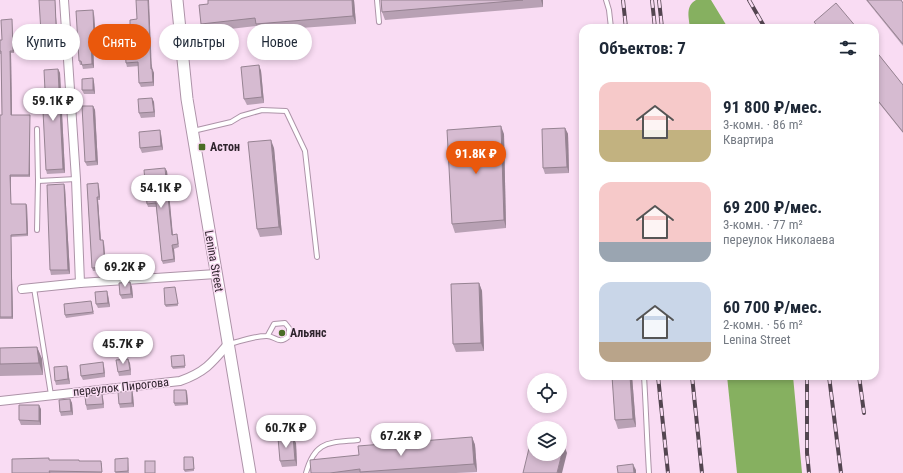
<!DOCTYPE html>
<html lang="ru">
<head>
<meta charset="utf-8">
<style>
  :root { --surface:#fff; --page:#f2f2f3; --text:#1f2937; --muted:#747a83; --accent:#ea580c }
  body { margin:0; font-family:"Roboto Condensed",sans-serif; background:var(--page); color:var(--text); height:100vh; display:flex; flex-direction:column; font-size:15px; white-space:nowrap }
  * { box-sizing:border-box; margin:0 }
  p { font-size:13px; color:var(--muted) }
  .icon { flex:none; width:22px; height:22px; fill:none; stroke:currentColor; stroke-width:2; stroke-linecap:round; stroke-linejoin:round }
  .map { position:relative; flex:1; overflow:hidden }
  .drawer { position:absolute; left:579px; top:24px; width:300px; height:356px; display:flex; flex-direction:column; background:var(--surface); border-radius:12px; box-shadow:0 2px 6px #0003 }
  .drawer>* { flex:none }
  .guide { position:absolute; left:12px; top:24px; width:380px; height:36px; display:flex; gap:8px }
  .controls { position:absolute; left:527px; top:373px; display:grid; gap:8px }
  .controls a { display:grid; place-items:center; width:40px; height:40px; border-radius:50%; background:var(--surface); box-shadow:0 2px 6px #0003; font-size:20px }
  .price { position:absolute; translate:-50% -34px; padding:0 9px; border-radius:14px; background:#fff; color:#222; font-size:13px; line-height:26px; filter:drop-shadow(0 1px 2px #0008) }
  .price::after { content:''; position:absolute; left:50%; top:24px; width:12px; height:9px; margin-left:-6px; background:inherit; clip-path:polygon(0 0,100% 0,50% 100%) }
  .price.active { background:var(--accent); color:#fff }
  ul { padding:0; list-style:none }
  li { display:flex; align-items:center; gap:12px; height:100px; padding:0 20px }
  li span { display:grid; place-items:center; flex:none; width:112px; height:80px; border-radius:12px; color:#555 }
  li>.icon { margin-inline-start:auto }
  span .icon { width:48px; height:48px; fill:#fffc; stroke-width:1 }
  li b { font-size:17px }
  h2 { display:flex; justify-content:space-between; align-items:center; height:48px; padding:0 20px; font-size:17px }
  .pill { padding:0 14px; border-radius:18px; background:var(--surface); box-shadow:0 2px 6px #0003; font-size:14px; line-height:36px }
  .pill.active { background:var(--accent); color:#fff }
  .map>svg:first-child { display:block }
</style>
</head>
<body>
<div class="map">
<svg width="903" height="473" viewBox="0 0 903 473">
  <rect width="100%" height="100%" fill="#f9dcf3"/>
  <g fill="#86b060">
    <path d="M696 0H711L728 28H690C689 18 685 6 696 0Z"/>
    <path d="M727 376H793L802 473H737Z"/>
  </g>
  <g fill="none" stroke-linecap="round" stroke-linejoin="round">
    <g stroke="#ad93a8" stroke-width="6">
      <g id="service">
        <path d="M377 0 379 22"/>
        <path d="M606 0 609 10 611 28"/>
        <path d="M37 129 38 181 76 179"/>
        <path d="M193 131 231 122 241 116 262 110 286 111 305 151 317 257"/>
        <path d="M37 230 38 181"/>
        <path d="M34 288 51 395"/>
        <path d="M229 344C241 341 254 336 266 336 275 335 278 346 289 336V328L285 323 274 324 268 335"/>
        <path d="M644 376C646 408 647 441 649 473"/>
        <path d="M306 473C315 440 329 443 358 440"/>
      </g>
    </g>
    <g stroke="#ad93a8" stroke-width="10">
      <g id="minor">
        <path d="M64 0 76 179 80 283"/>
        <path d="M22 289 80 283 216 274"/>
        <path d="M0 401 180 381C205 372 212 363 228 344"/>
      </g>
    </g>
    <g stroke="#ad93a8" stroke-width="13">
      <path id="secondary" d="M177 0 187 99 250 473"/>
    </g>
    <use href="#service" stroke="#fff" stroke-width="4"/>
    <use href="#minor" stroke="#fff" stroke-width="8"/>
    <use href="#secondary" stroke="#fff" stroke-width="11"/>
    <g stroke="#534550" stroke-width="4">
      <g id="rail">
        <path d="M623 0 626 28"/>
        <path d="M652 0 655 28"/>
        <path d="M659 0 662 28"/>
        <path d="M749 0 765 28"/>
        <path d="M658 376 668 473"/>
        <path d="M692 376 702 473"/>
        <path d="M807 376V453L809 473"/>
        <path d="M829 376 841 473"/>
        <path d="M859 376 864 413"/>
      </g>
    </g>
    <use href="#rail" stroke="#f9dcf3" stroke-width="2.5" stroke-dasharray="8" stroke-linecap="butt"/>
  </g>
  <g fill="#b8a1b4">
    <path d="M55 0 58 50 42 51V49Z"/>
    <path d="M354 0 356 24 259 31 257 26 204 32 201 24Z"/>
    <path d="M381 0H543V7L385 20 382 12Z"/>
    <path d="M866 0H901L903 3V46Z"/>
    <path d="M94 14 96 41H93L94 68 83 69 82 65H80L79 61Z"/>
    <path d="M12 19V21L14 53H11L12 115H30V177H11V204H26L27 206 28 236 11 237 13 319H0V115H2L1 54H0V40H2Z"/>
    <path d="M137 19 154 73V86L141 87 139 83V66L127 67 126 63 137 49V35L132 36 130 32Z"/>
    <path d="M875 50 903 85V133L875 98Z"/>
    <path d="M259 65 261 71 264 103 247 105 244 99Z"/>
    <path d="M58 69 60 73 65 173 47 174 46 170V111Z"/>
    <path d="M93 78 94 82 95 94H84L82 90Z"/>
    <path d="M152 98 154 102 155 117 141 118 139 113Z"/>
    <path d="M93 106 95 110 98 165 87 166 85 162Z"/>
    <path d="M565 128 568 134 569 173 545 174 543 168Z"/>
    <path d="M161 134 163 150 142 153 140 148Z"/>
    <path d="M504 134 506 228 455 233 452 224Z"/>
    <path d="M274 148 282 235 260 237 257 229Z"/>
    <path d="M167 171 173 235 178 238 179 247 174 249 175 262 163 264 162 261 156 207H148L147 204Z"/>
    <path d="M64 184 65 188 70 274 51 275 50 270Z"/>
    <path d="M87 184 99 187 100 200H98L101 240H103L104 243 106 270 93 271 92 268Z"/>
    <path d="M130 282 132 287 133 298 122 299 120 295Z"/>
    <path d="M479 283 482 291 484 351 456 352 453 344Z"/>
    <path d="M175 287 178 306 166 307 165 305Z"/>
    <path d="M108 295 110 307 98 308 96 304Z"/>
    <path d="M91 301 94 314 66 318 65 315Z"/>
    <path d="M37 347 42 359 43 375 0 376V348Z"/>
    <path d="M184 357 185 368 173 369 172 367Z"/>
    <path d="M130 363 131 375 119 376 118 372Z"/>
    <path d="M67 366 68 370 70 384 56 385 55 381Z"/>
    <path d="M104 366 105 377 83 380 81 376Z"/>
    <path d="M612 376H632L636 427 618 429 615 420Z"/>
    <path d="M132 391 133 395 134 407 120 408 119 404Z"/>
    <path d="M187 392 188 405 175 406 174 403Z"/>
    <path d="M102 394 103 398 104 408 87 410 86 405Z"/>
    <path d="M70 399 72 403 73 415 61 416 60 412Z"/>
    <path d="M41 409V425H21L19 420Z"/>
    <path d="M472 437 475 445 477 472 456 473H311L359 455Z"/>
    <path d="M296 443 297 466 282 467 280 461Z"/>
    <path d="M193 457 194 459V471L185 472 184 470Z"/>
    <path d="M50 460 102 463V473H12Z"/>
    <path d="M128 460 129 473H116L115 472Z"/>
  </g>
  <g fill="#968392">
    <path d="M55 0 58 50 57 48Z"/>
    <path d="M148 0H149L152 73 151 69Z"/>
    <path d="M352 0H354L356 24 353 16Z"/>
    <path d="M541 0H543V7Z"/>
    <path d="M93 10 94 14 96 41 94 36Z"/>
    <path d="M12 19V21L14 53 13 51Z"/>
    <path d="M91 36 93 41 94 68 92 64Z"/>
    <path d="M10 51 11 53 12 117 11 115Z"/>
    <path d="M259 65 261 71 264 103 262 97Z"/>
    <path d="M58 69 60 73 65 173 63 169Z"/>
    <path d="M152 69 154 73V86L153 82Z"/>
    <path d="M93 78 94 82 95 94 93 90Z"/>
    <path d="M152 98 154 102 155 117 154 112Z"/>
    <path d="M93 106 95 110 98 165 96 161Z"/>
    <path d="M30 115V177L29 175Z"/>
    <path d="M501 126 504 134 506 228 504 220Z"/>
    <path d="M565 128 568 134 569 173 567 167Z"/>
    <path d="M160 130 161 134 163 150 161 146Z"/>
    <path d="M271 140 274 148 282 235 279 227Z"/>
    <path d="M165 168 167 171 173 238 172 235Z"/>
    <path d="M10 175 11 177V206V204Z"/>
    <path d="M98 183 99 187 100 200 99 197Z"/>
    <path d="M64 184 65 188 70 274 68 270Z"/>
    <path d="M97 197 98 200 101 243 100 240Z"/>
    <path d="M26 204 27 206 28 236 27 234Z"/>
    <path d="M11 235V237L13 319 12 317Z"/>
    <path d="M103 240 104 243 106 270 105 267Z"/>
    <path d="M172 245 174 249 175 262 174 259Z"/>
    <path d="M130 282 132 287 133 298 131 294Z"/>
    <path d="M479 283 482 291 484 351 481 343Z"/>
    <path d="M107 291 108 295 110 307 108 303Z"/>
    <path d="M37 347 42 359 43 375 39 363Z"/>
    <path d="M128 359 130 363 131 375 130 370Z"/>
    <path d="M103 362 104 366 105 377 104 373Z"/>
    <path d="M67 366 68 370 70 384 68 379Z"/>
    <path d="M630 376H632L636 427 633 419Z"/>
    <path d="M186 390 187 392 188 405 187 403Z"/>
    <path d="M132 391 133 395 134 407 132 403Z"/>
    <path d="M102 394 103 398 104 408 103 404Z"/>
    <path d="M70 399 72 403 73 415 71 411Z"/>
    <path d="M39 405 41 409V425L39 421Z"/>
    <path d="M293 437 296 443 297 466 295 460Z"/>
    <path d="M472 437 475 445 477 472 474 464Z"/>
    <path d="M564 445 567 453 562 473H557Z"/>
    <path d="M633 464 636 470V473H634Z"/>
  </g>
  <g fill="#d6bbd1" stroke="#968392">
    <path d="M39 0H55L57 48 42 49Z"/>
    <path d="M136 0H148L151 69H152L153 82 139 83 138 62 126 63 125 49H137L136 31 130 32V20L137 19Z"/>
    <path d="M208 0H352L353 16 256 24 255 18 201 24 199 5 208 4Z"/>
    <path d="M381 0H523L382 12Z"/>
    <path d="M867 0H901L903 3V44Z"/>
    <path d="M836 3 857 28H819L814 22Z"/>
    <path d="M93 10 94 36H91L92 64 82 65 81 61H79L76 11Z"/>
    <path d="M12 19 13 51H10L11 115H30L29 175H10L11 204H26L27 234 11 235 12 317H0V115H2L1 51H0V40H2L1 20Z"/>
    <path d="M875 50 903 85V132L875 97Z"/>
    <path d="M259 65 262 97 244 99 241 67Z"/>
    <path d="M58 69 63 169 46 170 43 111H46L44 70Z"/>
    <path d="M93 78V90H82V79Z"/>
    <path d="M152 98 154 112 139 113 138 99Z"/>
    <path d="M82 106H93L96 161 85 162Z"/>
    <path d="M501 126 504 220 452 224 447 130Z"/>
    <path d="M565 128 567 167 543 168 542 129Z"/>
    <path d="M160 130 161 146 140 148 139 132Z"/>
    <path d="M271 140 279 227 257 229 248 142Z"/>
    <path d="M165 168 172 235 177 234 178 244 172 245 174 259 162 261 156 203 147 204 144 170Z"/>
    <path d="M98 183 99 197H97L100 240H103L105 267 92 268 87 184Z"/>
    <path d="M64 184 68 270H50L47 185Z"/>
    <path d="M130 282 131 294 120 295 119 283Z"/>
    <path d="M479 283 481 343 453 344 451 284Z"/>
    <path d="M175 287 178 304 165 305 164 288Z"/>
    <path d="M107 291 108 303 96 304 95 292Z"/>
    <path d="M91 301 93 312 65 315 64 304Z"/>
    <path d="M37 347 39 363 0 364V348Z"/>
    <path d="M184 355 185 366 172 367 171 356Z"/>
    <path d="M128 359 130 370 118 372 116 360Z"/>
    <path d="M103 362 104 373 81 376 80 365Z"/>
    <path d="M67 366 68 379 55 381 54 367Z"/>
    <path d="M612 376H630L633 419 615 420Z"/>
    <path d="M174 390H186L187 403H174Z"/>
    <path d="M132 391V403L119 404 118 392Z"/>
    <path d="M102 394 103 404 86 405 85 396Z"/>
    <path d="M70 399 71 411 60 412 59 400Z"/>
    <path d="M19 405H39V421L19 420Z"/>
    <path d="M532 436 534 437V454H560V444L564 445 557 473H523Z"/>
    <path d="M293 437 295 460 280 461 278 438Z"/>
    <path d="M472 437 474 464 360 472V469L330 473H311L310 460 359 455 358 446Z"/>
    <path d="M184 457H193L194 469 184 470Z"/>
    <path d="M49 458V460H79V461H101L102 472 49 471 50 473H12V459Z"/>
    <path d="M128 458V471L115 472V459Z"/>
    <rect x="145" y="461" width="10" height="12"/>
    <path d="M633 464 634 473H618L617 466Z"/>
  </g>
  <g fill="#4a6d26" stroke="#f9dcf3" stroke-width="1.5">
    <rect x="198" y="143" width="8" height="8" rx="2"/>
    <circle cx="282" cy="333" r="4"/>
  </g>
  <g text-anchor="middle" stroke-width="3" stroke-linejoin="round" paint-order="stroke">
    <g font-size="12" font-weight="bold" fill="#2f242d" stroke="#f9dcf3" text-anchor="start">
      <text x="210" y="151">Астон</text>
      <text x="290" y="337">Альянс</text>
    </g>
    <g font-size="12" fill="#2f242d" stroke="#f9dcf3">
      <text transform="translate(214 261) rotate(80)" y="4">Lenina Street</text>
      <text transform="translate(121 387) rotate(-6)" y="4">переулок Пирогова</text>
    </g>
  </g>
</svg>
<div class="controls">
<a><svg class="icon" aria-label="locate" viewBox="0 0 24 24"><circle cx="12" cy="12" r="6"/><path d="M12 2v4M12 18v4M2 12h4M18 12h4"/></svg></a>
<a><svg class="icon" aria-label="layers" viewBox="0 0 24 24"><path d="M12 4l9 5-9 5-9-5zM3 14l9 5 9-5"/></svg></a>
</div>
<b class="price" style="left:53px;top:122px">59.1K ₽</b>
<b class="price active" style="left:476px;top:175px">91.8K ₽</b>
<b class="price" style="left:161px;top:209px">54.1K ₽</b>
<b class="price" style="left:125px;top:288px">69.2K ₽</b>
<b class="price" style="left:123px;top:365px">45.7K ₽</b>
<b class="price" style="left:286px;top:449px">60.7K ₽</b>
<b class="price" style="left:401px;top:457px">67.2K ₽</b>
<div class="guide">
<a class="pill">Купить</a>
<a class="pill active">Снять</a>
<a class="pill">Фильтры</a>
<a class="pill">Новое</a>
</div>
<section class="drawer">
<h2>Объектов: 7<svg class="icon" aria-label="filters" viewBox="0 0 24 24"><path d="M4 7h16M4 17h16"/><circle cx="9" cy="7" r="2"/><circle cx="15" cy="17" r="2"/></svg></h2>
<ul>
<li><span style="background:linear-gradient(#f6c9c9 60%,#c2b280 0)"><svg class="icon" aria-label="home" viewBox="0 0 24 24"><path d="M3 11l9-7 9 7M6 9v11h12V9"/></svg></span><div><b>91 800 ₽/мес.</b><p>3-комн. · 86 m²</p><p>Квартира</p></div></li>
<li><span style="background:linear-gradient(#f6c9c9 75%,#9aa5b1 0)"><svg class="icon" aria-label="home" viewBox="0 0 24 24"><path d="M3 11l9-7 9 7M6 9v11h12V9"/></svg></span><div><b>69 200 ₽/мес.</b><p>3-комн. · 77 m²</p><p>переулок Николаева</p></div></li>
<li><span style="background:linear-gradient(#c9d6e8 75%,#b9a48a 0)"><svg class="icon" aria-label="home" viewBox="0 0 24 24"><path d="M3 11l9-7 9 7M6 9v11h12V9"/></svg></span><div><b>60 700 ₽/мес.</b><p>2-комн. · 56 m²</p><p>Lenina Street</p></div></li>
</ul>
</section>
</div>
</body>
</html>
